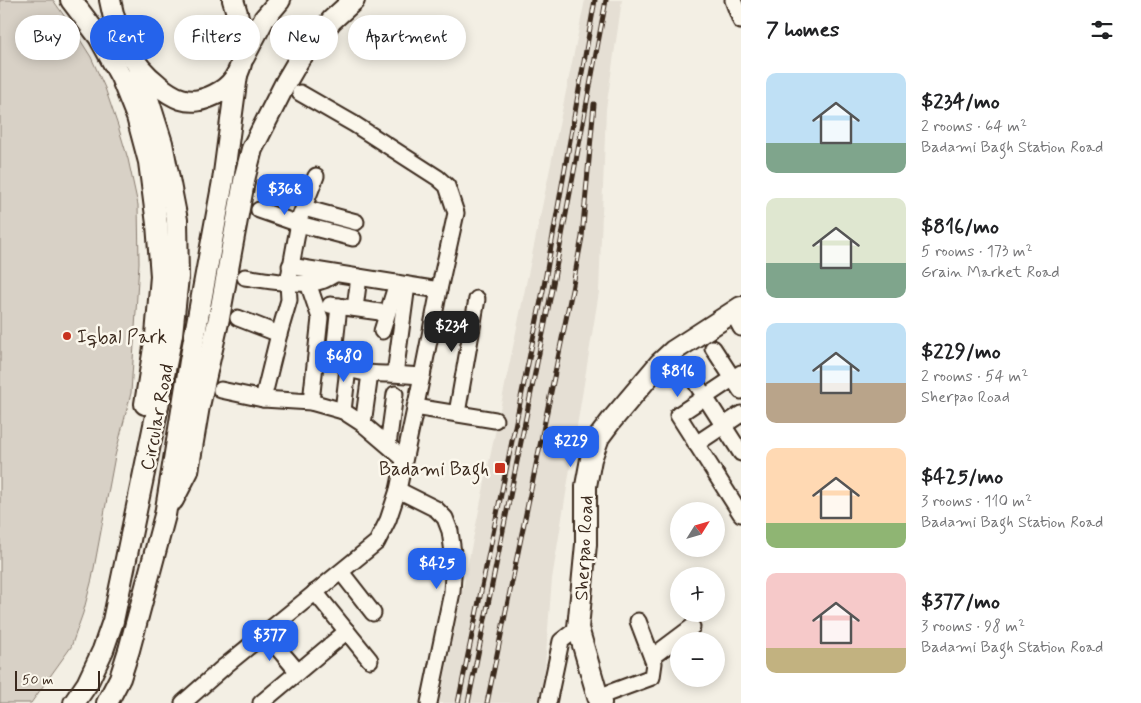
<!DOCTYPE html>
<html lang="en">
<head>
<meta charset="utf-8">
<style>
  :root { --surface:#fff; --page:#f6f6f6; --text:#202124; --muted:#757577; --accent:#2563eb }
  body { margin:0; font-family:Mynerve,sans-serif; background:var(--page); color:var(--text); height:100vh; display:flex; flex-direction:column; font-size:19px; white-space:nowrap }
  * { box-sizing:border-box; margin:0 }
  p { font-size:16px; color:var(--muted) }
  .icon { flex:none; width:28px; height:28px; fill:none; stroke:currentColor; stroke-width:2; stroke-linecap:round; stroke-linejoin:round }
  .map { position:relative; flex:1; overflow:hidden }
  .details { display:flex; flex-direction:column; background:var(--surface); width:400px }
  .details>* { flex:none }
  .banner { position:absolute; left:15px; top:15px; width:475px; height:45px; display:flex; gap:10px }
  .needle { width:32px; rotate:53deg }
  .tools { position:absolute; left:670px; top:502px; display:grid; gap:10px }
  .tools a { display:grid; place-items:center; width:55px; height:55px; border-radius:50%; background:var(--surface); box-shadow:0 2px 12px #0003; font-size:25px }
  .scale { position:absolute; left:15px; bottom:12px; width:85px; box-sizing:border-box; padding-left:5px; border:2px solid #3b2a1e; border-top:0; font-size:14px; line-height:18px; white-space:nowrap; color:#3b2a1e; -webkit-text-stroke:4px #fbf7ec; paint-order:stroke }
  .price { position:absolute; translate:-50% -42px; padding:0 11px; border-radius:10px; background:var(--accent); color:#fff; font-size:16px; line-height:32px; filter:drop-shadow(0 1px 2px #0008) }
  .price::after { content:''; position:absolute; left:50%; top:30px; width:15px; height:11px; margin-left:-8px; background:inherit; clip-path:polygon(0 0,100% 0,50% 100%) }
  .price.selected { background:#222; color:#fff }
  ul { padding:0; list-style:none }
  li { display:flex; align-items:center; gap:15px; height:125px; padding:0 25px }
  li span { display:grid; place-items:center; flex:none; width:140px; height:100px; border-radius:10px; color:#555 }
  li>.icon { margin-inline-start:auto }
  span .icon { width:60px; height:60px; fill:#fffc; stroke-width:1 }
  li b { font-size:21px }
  h2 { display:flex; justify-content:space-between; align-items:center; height:60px; padding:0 25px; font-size:21px }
  .chip { padding:0 18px; border-radius:22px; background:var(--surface); box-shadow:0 2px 12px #0003; font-size:18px; line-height:45px }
  .chip.selected { background:var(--accent); color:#fff }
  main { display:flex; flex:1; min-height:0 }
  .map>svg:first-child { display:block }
</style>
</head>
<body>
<main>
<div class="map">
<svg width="741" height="703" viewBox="0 0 741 703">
  <rect width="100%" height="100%" fill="#f3efe4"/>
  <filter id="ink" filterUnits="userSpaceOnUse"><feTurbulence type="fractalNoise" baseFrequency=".02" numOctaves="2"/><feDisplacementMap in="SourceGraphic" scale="10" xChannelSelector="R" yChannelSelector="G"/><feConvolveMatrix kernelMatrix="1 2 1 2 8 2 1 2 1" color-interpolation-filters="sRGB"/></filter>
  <g filter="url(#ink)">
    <path fill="#e5dfd4" d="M585 0H622L606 109 599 292 552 579 542 703H439Z"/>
    <path fill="#d8d1c6" stroke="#8a7e72" d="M0 0H53L72 27 91 57 105 88 118 126 128 159 138 205 139 263 131 393 115 456 92 579 83 613 71 647 31 703H0Z"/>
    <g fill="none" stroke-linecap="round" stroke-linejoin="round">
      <g stroke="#3b2a1e" stroke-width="19">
        <g id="minor">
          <path d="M733 0 741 21"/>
          <path d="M304 208 356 222"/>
          <path d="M259 210 299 224 353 238"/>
          <path d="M290 266 439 290"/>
          <path d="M245 277C264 280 304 287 321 281 326 280 331 276 335 274"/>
          <path d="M308 283 320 318 311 402"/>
          <path d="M330 305 387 313"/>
          <path d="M339 306 334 353C338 359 342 365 348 368 359 374 379 374 392 374L396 367 407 285"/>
          <path d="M355 308 359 277"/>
          <path d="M732 311 741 328"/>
          <path d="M238 318 279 334"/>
          <path d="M382 331 397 283"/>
          <path d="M713 348 741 391"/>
          <path d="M687 369 741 453"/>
          <path d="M741 373 678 415 741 514"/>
          <path d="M370 374 363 424 404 459"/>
          <path d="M392 374 422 376"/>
          <path d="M221 390 263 399 311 402 343 411 363 424"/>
          <path d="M263 399 279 334 289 300 288 283 300 217 316 176"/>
          <path d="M415 407 495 420"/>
          <path d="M343 411 348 368"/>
          <path d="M457 413 477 299"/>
          <path d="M696 444 741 414"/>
          <path d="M388 445 395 394"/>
          <path d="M398 490 436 509 445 518 450 531 454 560 452 592 429 703"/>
          <path d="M341 572 373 613"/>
          <path d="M315 592 370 660"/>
          <path d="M265 633 298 672"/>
          <path d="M652 657 692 627"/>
          <path d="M598 697 652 677 654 663 638 621"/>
          <path d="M183 703 225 666 377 542 388 520 398 490 422 376 439 290 456 213 447 186 438 178 354 124 300 93"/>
          <path d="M261 703 347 631"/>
          <path d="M548 703 561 641 578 628"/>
        </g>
      </g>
      <g stroke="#3b2a1e" stroke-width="24">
        <g id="major">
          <path d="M71 0 99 37 121 77 137 117 149 162 157 224 161 276 156 335 145 404"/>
          <path d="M110 0C116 33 131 64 158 85 165 91 172 96 181 99 193 103 203 100 214 95 254 77 244 33 233 0"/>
          <path d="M244 57 264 19 280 0"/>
          <path d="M173 500 188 471 199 406 219 318 245 176 252 149 286 82 300 58 332 20 354 0"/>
          <path d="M74 703 87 684 103 650 113 621 158 406 172 334 178 277 177 220 162 143 137 64"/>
          <path d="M107 703 120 678 129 650 165 515 190 361 223 181 237 75"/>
          <path d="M601 703 598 697 578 628 586 544V486L591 459 599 437 611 421 660 363 673 351 741 307"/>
        </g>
      </g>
      <use href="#minor" stroke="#fbf7ec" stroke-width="15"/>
      <use href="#major" stroke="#fbf7ec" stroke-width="20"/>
      <g stroke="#3b2a1e" stroke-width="5">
        <g id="rail">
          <path d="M458 703 544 286 595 0"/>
          <path d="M468 703 552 289 606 0"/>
          <path d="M487 703 572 290 582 237 594 104"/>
        </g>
      </g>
      <use href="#rail" stroke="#fbf7ec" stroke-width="3" stroke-dasharray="9" stroke-linecap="butt"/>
    </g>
  </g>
  <g fill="#c8321e" stroke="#fbf7ec" stroke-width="2">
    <circle cx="67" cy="336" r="5"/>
    <rect x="494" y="462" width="12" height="12" rx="2.5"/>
  </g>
  <g text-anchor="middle" stroke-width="5" stroke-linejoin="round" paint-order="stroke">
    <g font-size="19" fill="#3b2a1e" stroke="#fbf7ec" text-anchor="start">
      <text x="77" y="343">Iqbal Park</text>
      <text x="489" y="475" text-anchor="end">Badami Bagh</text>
    </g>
    <g font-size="19" fill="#3b2a1e" stroke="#fbf7ec">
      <text transform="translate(156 417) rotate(-79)" y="7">Circular Road</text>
      <text transform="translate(583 548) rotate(-87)" y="7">Sherpao Road</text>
    </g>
  </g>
</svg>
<div class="tools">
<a><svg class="needle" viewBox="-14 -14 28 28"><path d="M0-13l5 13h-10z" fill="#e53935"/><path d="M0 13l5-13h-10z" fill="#757577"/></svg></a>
<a>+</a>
<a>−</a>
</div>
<div class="scale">50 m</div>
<b class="price" style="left:285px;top:216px">$368</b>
<b class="price selected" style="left:452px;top:353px">$234</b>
<b class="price" style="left:344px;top:383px">$680</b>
<b class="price" style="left:678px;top:398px">$816</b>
<b class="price" style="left:571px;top:468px">$229</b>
<b class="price" style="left:437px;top:590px">$425</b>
<b class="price" style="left:270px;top:662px">$377</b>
<div class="banner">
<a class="chip">Buy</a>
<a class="chip selected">Rent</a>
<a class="chip">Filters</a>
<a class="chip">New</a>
<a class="chip">Apartment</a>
</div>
</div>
<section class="details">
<h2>7 homes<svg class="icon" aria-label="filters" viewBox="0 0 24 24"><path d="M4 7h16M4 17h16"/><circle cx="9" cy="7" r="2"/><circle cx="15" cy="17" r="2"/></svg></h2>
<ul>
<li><span style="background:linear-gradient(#bfe0f5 70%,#7fa58c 0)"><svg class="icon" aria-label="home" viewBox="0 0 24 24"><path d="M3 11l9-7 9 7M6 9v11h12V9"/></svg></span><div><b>$234/mo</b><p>2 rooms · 64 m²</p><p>Badami Bagh Station Road</p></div></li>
<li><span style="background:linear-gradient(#dfe7d0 65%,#7fa58c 0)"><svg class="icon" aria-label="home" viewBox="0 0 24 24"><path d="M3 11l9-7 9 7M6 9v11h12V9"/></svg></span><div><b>$816/mo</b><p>5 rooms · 173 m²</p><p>Grain Market Road</p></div></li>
<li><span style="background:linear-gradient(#bfe0f5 60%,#b9a48a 0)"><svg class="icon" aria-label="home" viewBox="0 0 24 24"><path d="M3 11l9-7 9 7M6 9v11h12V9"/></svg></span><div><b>$229/mo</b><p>2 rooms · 54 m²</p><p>Sherpao Road</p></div></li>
<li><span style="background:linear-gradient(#ffd9b3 75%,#8fb573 0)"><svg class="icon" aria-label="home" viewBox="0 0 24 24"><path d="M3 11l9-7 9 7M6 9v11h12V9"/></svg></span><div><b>$425/mo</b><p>3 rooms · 110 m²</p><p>Badami Bagh Station Road</p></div></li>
<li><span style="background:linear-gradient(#f6c9c9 75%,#c2b280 0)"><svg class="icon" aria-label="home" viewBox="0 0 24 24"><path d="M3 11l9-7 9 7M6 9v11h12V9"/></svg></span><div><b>$377/mo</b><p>3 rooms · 98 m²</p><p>Badami Bagh Station Road</p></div></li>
</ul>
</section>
</main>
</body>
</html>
